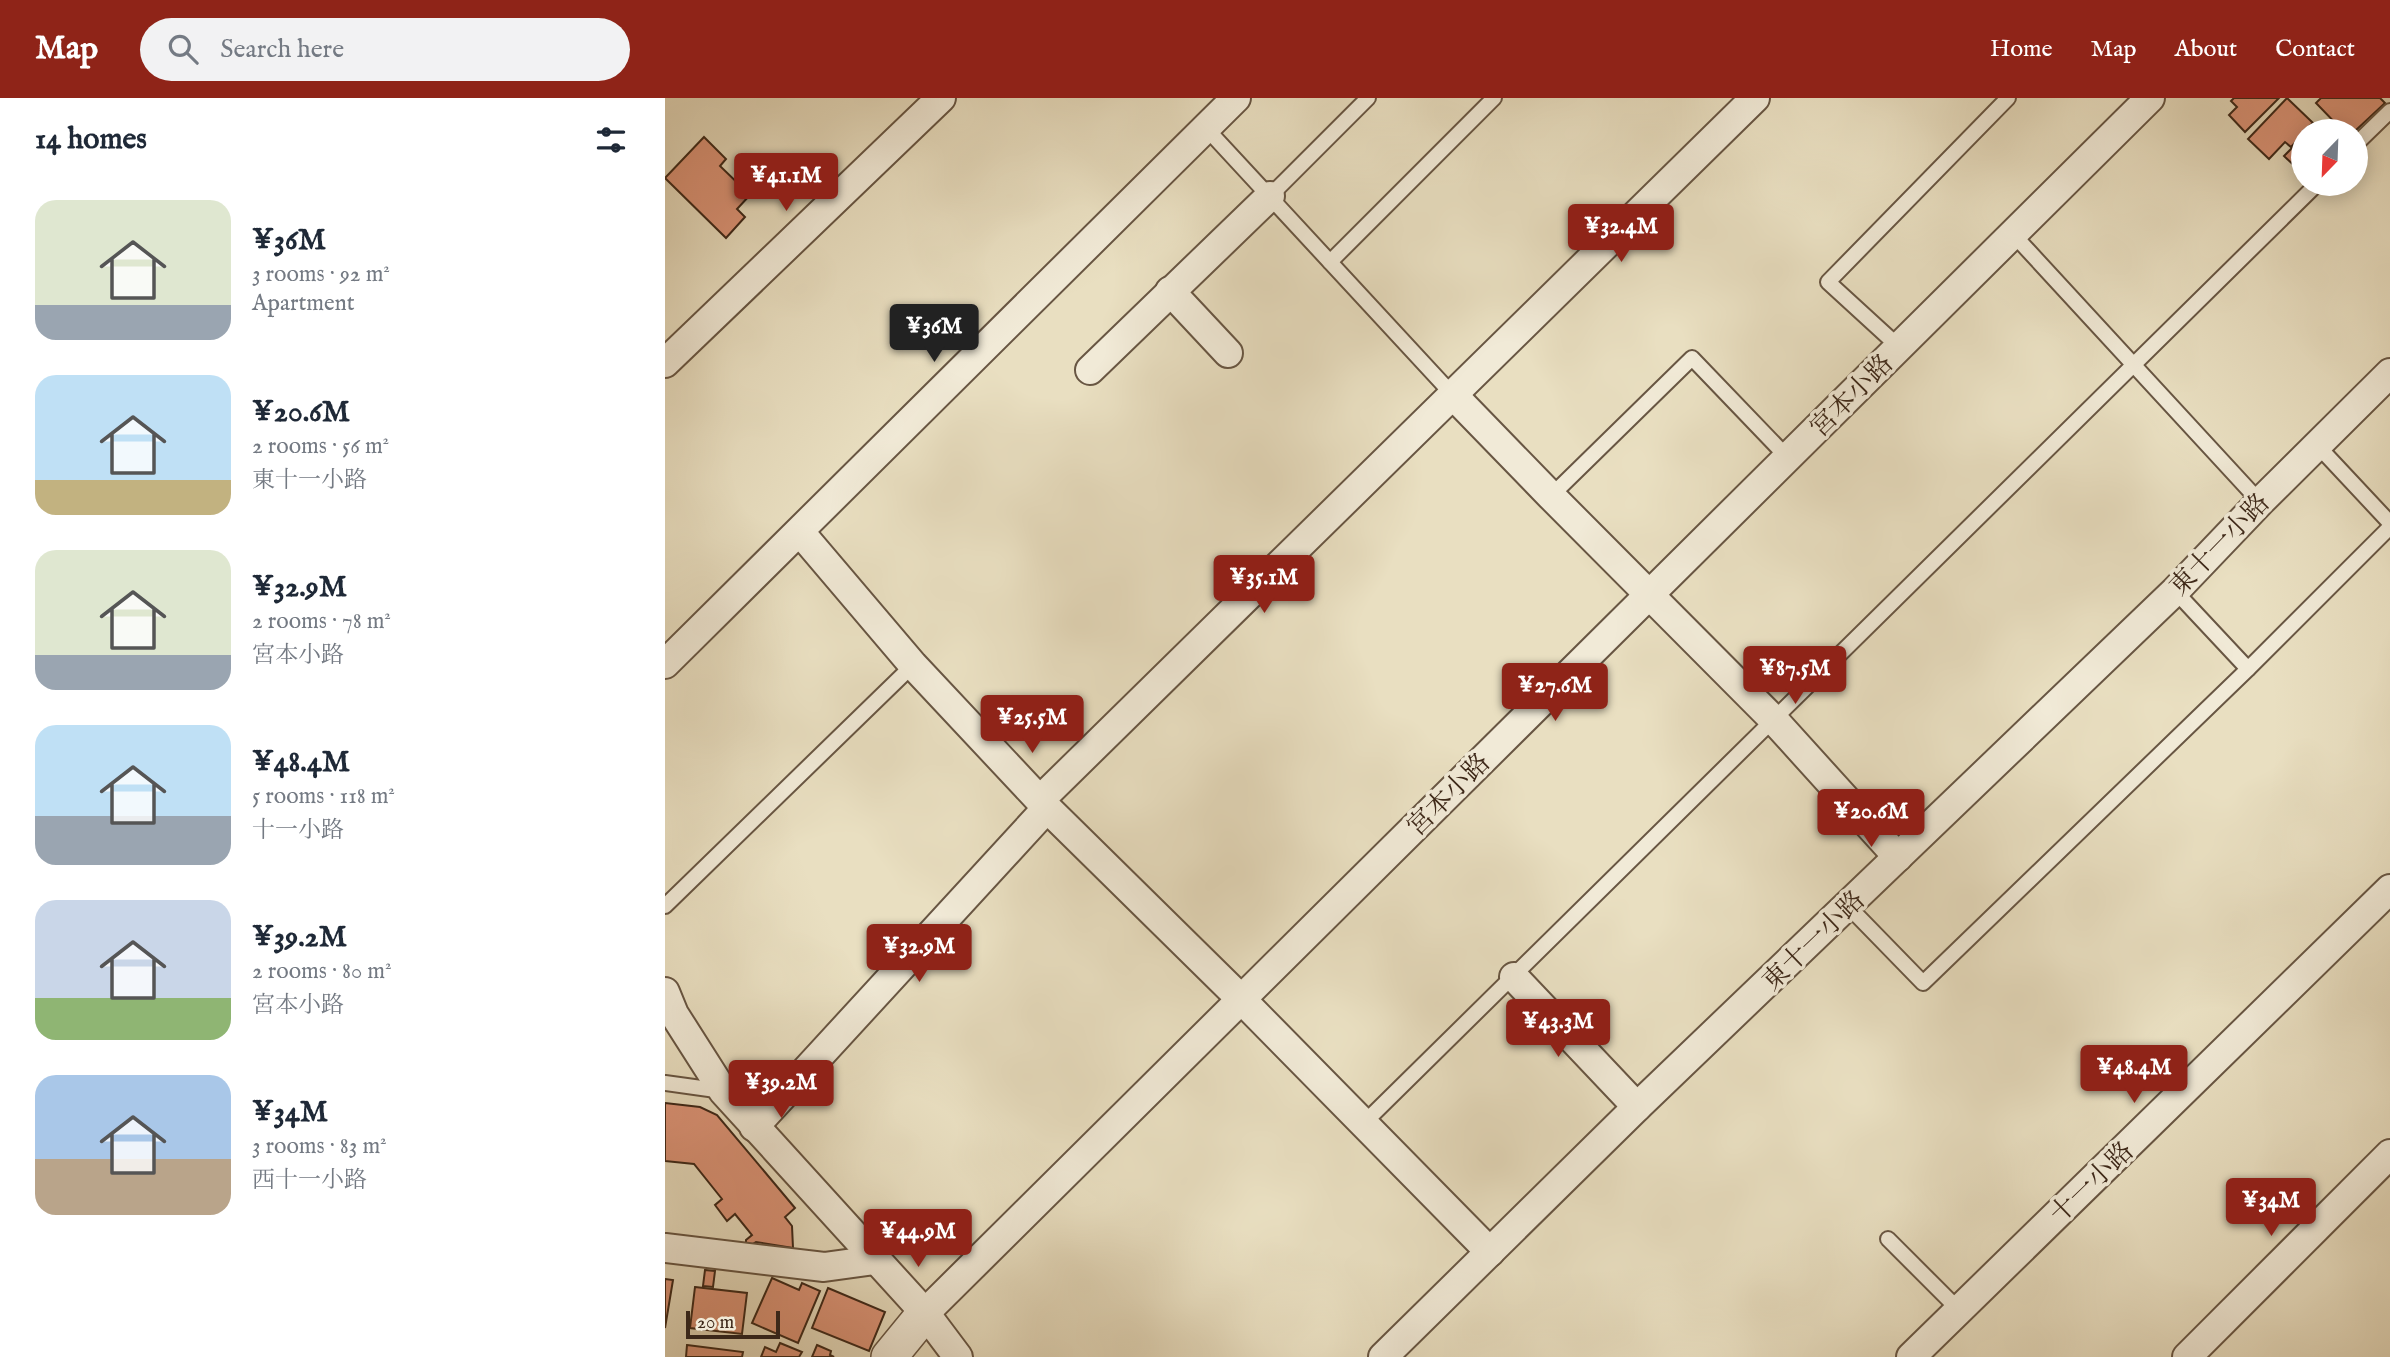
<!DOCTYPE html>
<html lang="en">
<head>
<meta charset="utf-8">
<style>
  :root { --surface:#fff; --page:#f2f2f3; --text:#1f2937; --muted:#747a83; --accent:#8f2418 }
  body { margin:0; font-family:"IM FELL English","Noto Serif JP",serif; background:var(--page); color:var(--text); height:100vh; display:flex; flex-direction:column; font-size:26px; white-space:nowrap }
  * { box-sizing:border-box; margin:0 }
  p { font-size:23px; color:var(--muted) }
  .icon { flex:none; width:38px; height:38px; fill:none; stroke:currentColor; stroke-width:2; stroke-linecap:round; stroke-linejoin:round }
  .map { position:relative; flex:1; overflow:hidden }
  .drawer { display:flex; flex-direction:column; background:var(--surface); width:665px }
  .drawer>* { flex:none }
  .needle { width:46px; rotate:203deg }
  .controls { position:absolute; left:1626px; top:21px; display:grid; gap:14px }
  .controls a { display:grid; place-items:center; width:77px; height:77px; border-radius:50%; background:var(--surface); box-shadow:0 4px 18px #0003; font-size:35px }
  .scale { position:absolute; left:21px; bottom:18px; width:94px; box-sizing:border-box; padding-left:7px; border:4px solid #3d2819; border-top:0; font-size:19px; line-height:24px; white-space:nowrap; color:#3d2819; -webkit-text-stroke:5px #f1ead7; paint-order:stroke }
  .price { position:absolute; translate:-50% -60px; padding:0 16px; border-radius:7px; background:var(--accent); color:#fff; font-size:23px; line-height:46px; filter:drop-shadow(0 2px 4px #0008) }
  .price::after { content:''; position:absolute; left:50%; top:42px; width:21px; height:16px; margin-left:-10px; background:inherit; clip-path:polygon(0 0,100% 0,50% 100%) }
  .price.selected { background:#222; color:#fff }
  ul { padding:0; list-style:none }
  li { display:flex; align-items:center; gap:21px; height:175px; padding:0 35px }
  li span { display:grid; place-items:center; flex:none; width:196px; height:140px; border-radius:21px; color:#555 }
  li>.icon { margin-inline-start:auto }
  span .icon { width:84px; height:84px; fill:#fffc; stroke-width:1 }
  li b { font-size:30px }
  h2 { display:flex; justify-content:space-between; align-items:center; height:84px; padding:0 35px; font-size:30px }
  header { display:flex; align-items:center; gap:42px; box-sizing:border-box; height:98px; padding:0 35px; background:var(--accent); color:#fff }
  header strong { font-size:33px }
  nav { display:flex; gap:38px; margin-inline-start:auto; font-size:24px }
  .search { width:490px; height:63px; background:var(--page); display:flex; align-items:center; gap:18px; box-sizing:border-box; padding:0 24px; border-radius:38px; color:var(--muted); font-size:26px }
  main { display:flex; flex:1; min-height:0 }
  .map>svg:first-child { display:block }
</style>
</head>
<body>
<header>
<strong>Map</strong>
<div class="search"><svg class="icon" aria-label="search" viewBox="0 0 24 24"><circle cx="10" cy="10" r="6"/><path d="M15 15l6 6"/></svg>Search here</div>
<nav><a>Home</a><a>Map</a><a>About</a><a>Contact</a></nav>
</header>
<main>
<section class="drawer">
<h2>14 homes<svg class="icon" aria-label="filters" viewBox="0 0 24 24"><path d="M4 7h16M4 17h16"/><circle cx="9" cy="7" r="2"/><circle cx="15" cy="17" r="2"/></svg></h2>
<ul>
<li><span style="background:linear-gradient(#dfe7d0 75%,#9aa5b1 0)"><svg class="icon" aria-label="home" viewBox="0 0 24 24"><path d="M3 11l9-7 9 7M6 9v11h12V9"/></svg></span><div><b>¥36M</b><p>3 rooms · 92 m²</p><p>Apartment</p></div></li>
<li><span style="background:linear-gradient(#bfe0f5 75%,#c2b280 0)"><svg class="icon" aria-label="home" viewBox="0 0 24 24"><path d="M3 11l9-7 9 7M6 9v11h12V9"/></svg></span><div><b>¥20.6M</b><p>2 rooms · 56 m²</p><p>東十一小路</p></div></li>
<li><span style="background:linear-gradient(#dfe7d0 75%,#9aa5b1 0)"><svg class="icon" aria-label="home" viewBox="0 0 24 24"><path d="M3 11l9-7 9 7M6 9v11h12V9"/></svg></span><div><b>¥32.9M</b><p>2 rooms · 78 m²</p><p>宮本小路</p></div></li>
<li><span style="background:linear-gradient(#bfe0f5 65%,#9aa5b1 0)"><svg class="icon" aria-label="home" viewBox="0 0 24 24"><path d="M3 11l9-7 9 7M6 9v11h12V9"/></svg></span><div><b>¥48.4M</b><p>5 rooms · 118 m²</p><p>十一小路</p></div></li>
<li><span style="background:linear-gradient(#c9d6e8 70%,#8fb573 0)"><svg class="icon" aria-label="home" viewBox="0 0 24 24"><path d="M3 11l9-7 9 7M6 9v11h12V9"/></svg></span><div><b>¥39.2M</b><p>2 rooms · 80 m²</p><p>宮本小路</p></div></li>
<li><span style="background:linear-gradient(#a9c7e8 60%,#b9a48a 0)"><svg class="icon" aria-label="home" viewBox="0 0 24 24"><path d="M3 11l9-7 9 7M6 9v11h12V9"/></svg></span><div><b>¥34M</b><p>3 rooms · 83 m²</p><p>西十一小路</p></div></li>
</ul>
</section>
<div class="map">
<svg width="1725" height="1259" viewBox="0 0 1725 1259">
  <rect width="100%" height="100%" fill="#e9dfc1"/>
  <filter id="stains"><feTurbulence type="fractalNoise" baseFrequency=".00286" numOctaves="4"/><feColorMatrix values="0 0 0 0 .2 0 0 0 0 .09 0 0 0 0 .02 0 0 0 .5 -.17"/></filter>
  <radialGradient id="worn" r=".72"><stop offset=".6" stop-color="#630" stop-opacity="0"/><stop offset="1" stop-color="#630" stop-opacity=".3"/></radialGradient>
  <g fill="#dd9579" stroke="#3d2819" stroke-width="2">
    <path d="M1569 0H1614L1580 34 1564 17 1572 9 1566 3Z"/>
    <path d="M1622 0 1648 25 1638 33V36L1626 49 1620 44 1604 61 1583 41Z"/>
    <path d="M1656 0H1715L1720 5 1690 33H1678L1651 5Z"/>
    <path d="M39 39 61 61 55 68 85 97 72 111 80 119 61 140 0 80Z"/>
    <path d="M1638 39V76L1619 58Z"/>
    <path d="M0 1005 35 1009 52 1017 130 1110 120 1119 127 1128 128 1150 91 1144 86 1147H81V1142L87 1137 70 1116 62 1123 50 1107 57 1101 29 1066 0 1063Z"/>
    <path d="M40 1172 50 1173 48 1189 38 1188Z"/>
    <path d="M107 1180 134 1192 137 1185 155 1193 133 1245 87 1225Z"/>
    <path d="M0 1181 8 1182 0 1230Z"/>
    <path d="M30 1189 82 1195 77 1236 25 1230Z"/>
    <path d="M163 1190 220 1214 204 1253 147 1230Z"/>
    <path d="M115 1245 137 1254 134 1259H96L100 1249 111 1254Z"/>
    <path d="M22 1247 78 1254 77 1259H21Z"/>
    <path d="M152 1247 166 1253 165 1257 169 1259H147Z"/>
  </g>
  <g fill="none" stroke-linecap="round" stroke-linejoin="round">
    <g stroke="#685643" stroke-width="18">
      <g id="service">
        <path d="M541 30 788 297"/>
        <path d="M1690 47 1725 13"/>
        <path d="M605 98 703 0"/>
        <path d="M1348 136 1595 404"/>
        <path d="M665 164 829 0"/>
        <path d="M1234 249 1163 184 1343 0"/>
        <path d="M1652 347 1725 425"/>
        <path d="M886 398 1027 260 1123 360"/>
        <path d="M1510 493 1583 571"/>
        <path d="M0 808 248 567"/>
        <path d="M1183 808 1258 885 1583 571 1725 429"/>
        <path d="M0 985 58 993"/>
        <path d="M698 1026 1652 86"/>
        <path d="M1223 1141 1294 1212"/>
      </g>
    </g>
    <g stroke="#685643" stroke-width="32">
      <g id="minor">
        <path d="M505 193 563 255"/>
        <path d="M0 265 276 0"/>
        <path d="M425 272 605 98"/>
        <path d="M788 297 886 398 1108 621 1233 759"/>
        <path d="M135 434 248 567 382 710 576 901 825 1154"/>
        <path d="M0 566 571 0"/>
        <path d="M375 702 1090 0"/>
        <path d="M849 879 972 1009"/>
        <path d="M0 894 9 916 58 993 260 1215 293 1259"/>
        <path d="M89 1029 382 710"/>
        <path d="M0 1150 159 1169 210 1162"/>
        <path d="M260 1215 1485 0"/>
        <path d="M718 1259 972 1009 1510 493 1595 404 1725 275"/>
        <path d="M1246 1259 1725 791"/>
        <path d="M1522 1259 1725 1056"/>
      </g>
    </g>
    <g stroke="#685643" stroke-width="38">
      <path id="tertiary" d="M224 1259 260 1215"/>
    </g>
    <use href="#service" stroke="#f1ead7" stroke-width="14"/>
    <use href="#minor" stroke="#f1ead7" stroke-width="28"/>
    <use href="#tertiary" stroke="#f1ead7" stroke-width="35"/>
  </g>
  <g text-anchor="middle" stroke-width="7" stroke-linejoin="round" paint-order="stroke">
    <g font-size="26" fill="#3d2819" stroke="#f1ead7">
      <text transform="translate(1186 297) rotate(-45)" y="9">宮本小路</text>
      <text transform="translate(1554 446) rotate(-46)" y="9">東十一小路</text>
      <text transform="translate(783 696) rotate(-45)" y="9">宮本小路</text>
      <text transform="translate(1148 842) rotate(-44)" y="9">東十一小路</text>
      <text transform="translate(1426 1084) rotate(-44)" y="9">十一小路</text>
    </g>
  </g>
  <rect width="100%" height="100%" filter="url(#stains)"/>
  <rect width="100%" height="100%" fill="url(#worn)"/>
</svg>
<div class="controls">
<a><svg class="needle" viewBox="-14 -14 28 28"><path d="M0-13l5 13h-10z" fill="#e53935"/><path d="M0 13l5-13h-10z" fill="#747a83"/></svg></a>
</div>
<div class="scale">20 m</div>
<b class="price" style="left:121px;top:115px">¥41.1M</b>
<b class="price" style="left:956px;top:166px">¥32.4M</b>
<b class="price selected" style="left:269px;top:266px">¥36M</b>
<b class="price" style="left:599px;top:517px">¥35.1M</b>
<b class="price" style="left:1130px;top:608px">¥87.5M</b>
<b class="price" style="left:890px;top:625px">¥27.6M</b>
<b class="price" style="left:367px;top:657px">¥25.5M</b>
<b class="price" style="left:1206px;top:751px">¥20.6M</b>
<b class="price" style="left:254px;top:886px">¥32.9M</b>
<b class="price" style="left:893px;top:961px">¥43.3M</b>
<b class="price" style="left:1469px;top:1007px">¥48.4M</b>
<b class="price" style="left:116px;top:1022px">¥39.2M</b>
<b class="price" style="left:1606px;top:1140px">¥34M</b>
<b class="price" style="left:253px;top:1171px">¥44.9M</b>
</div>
</main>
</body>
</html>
